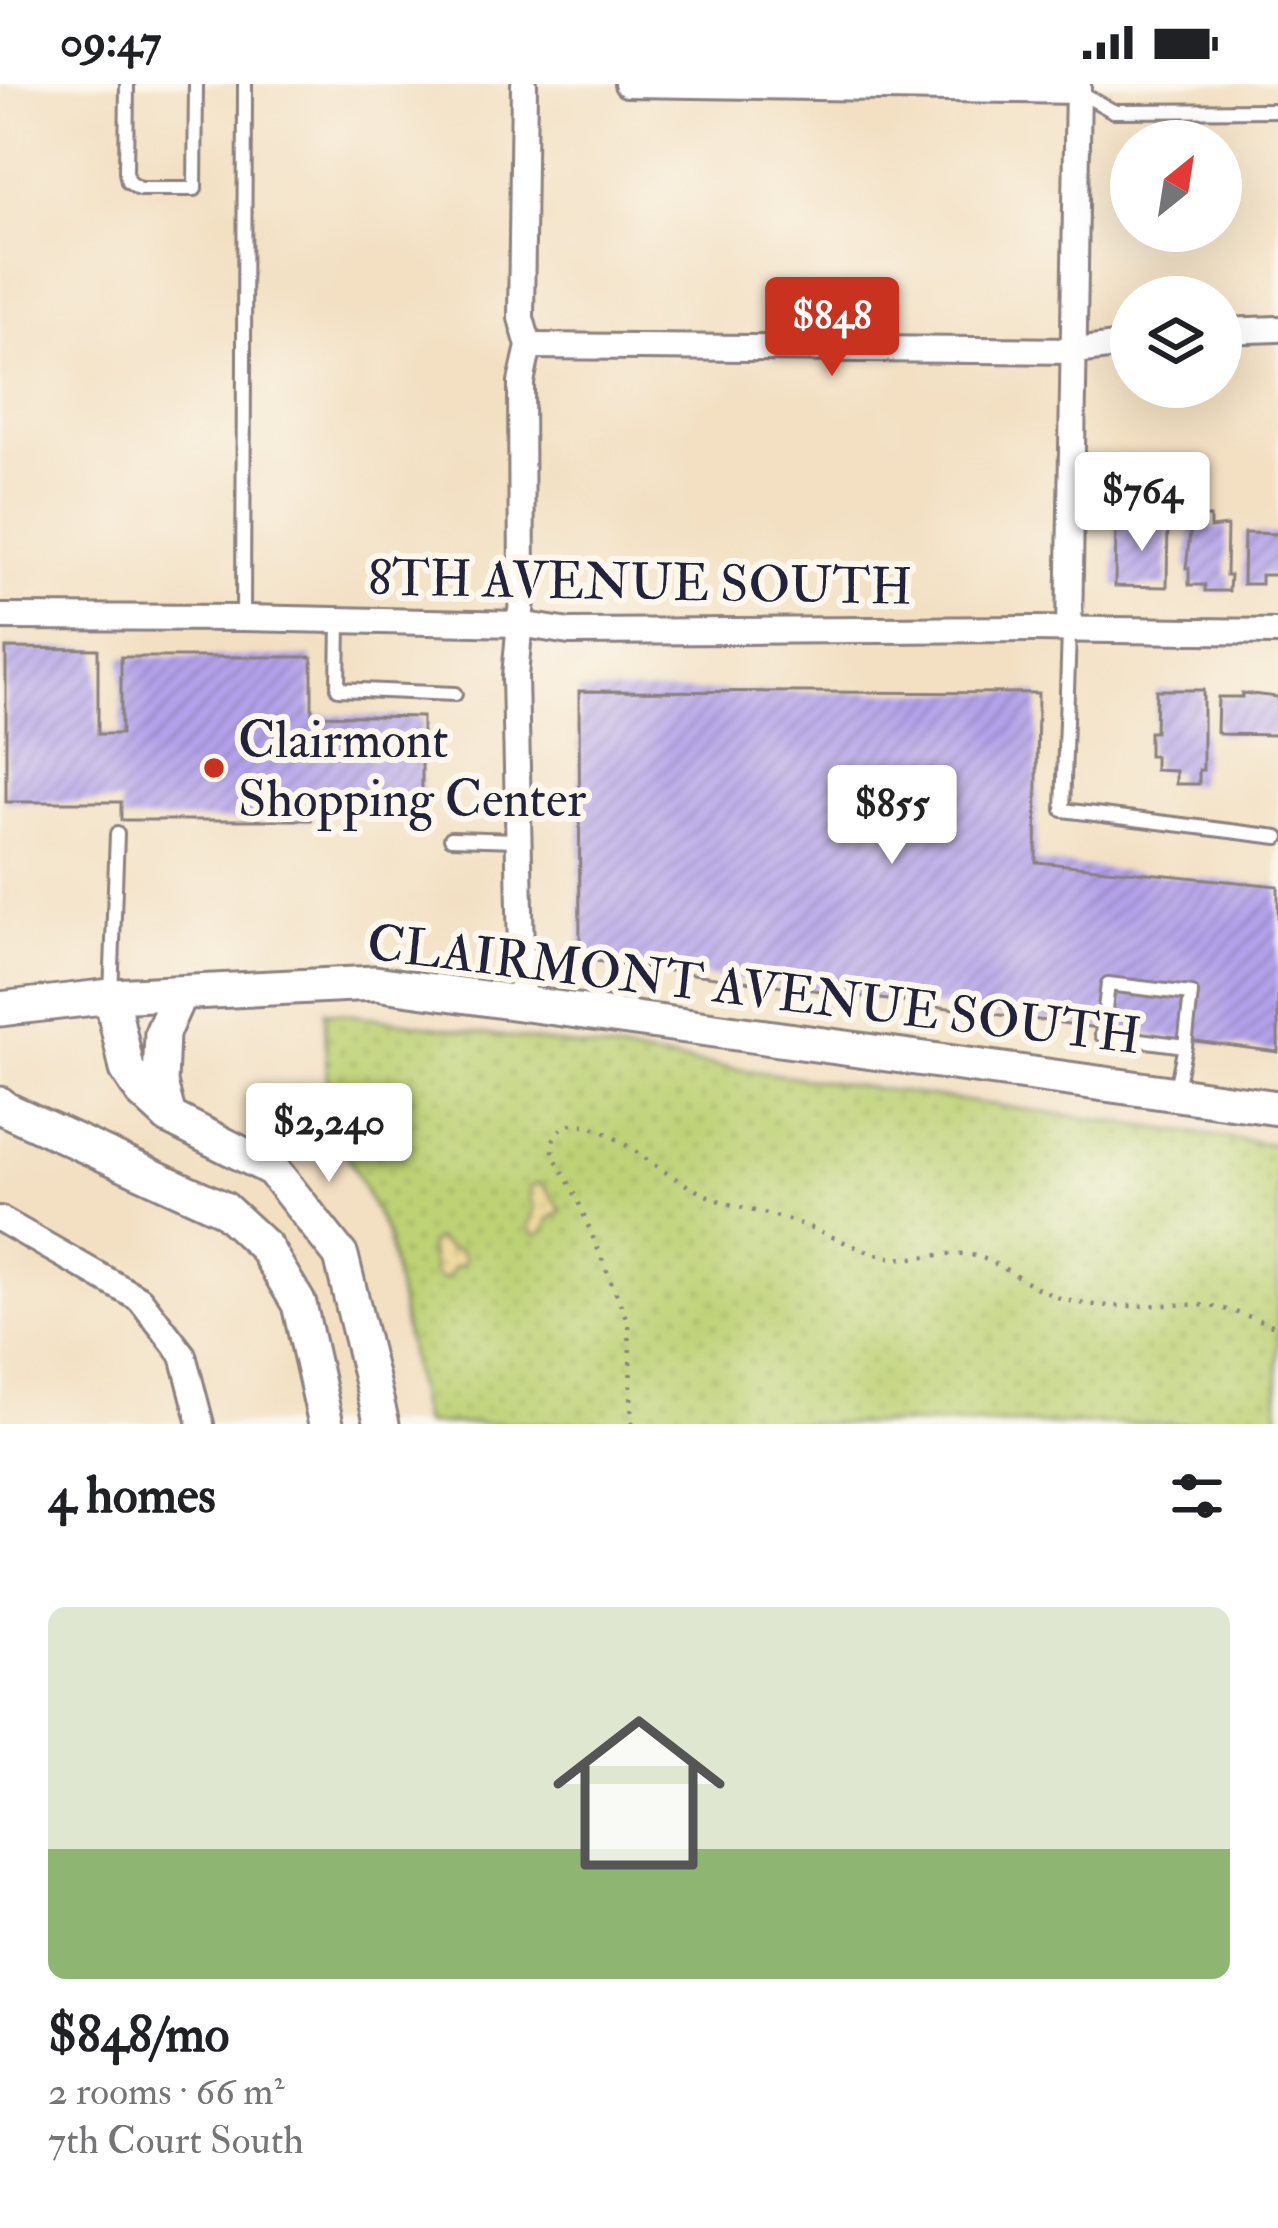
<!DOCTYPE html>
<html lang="en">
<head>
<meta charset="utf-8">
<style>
  :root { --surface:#fff; --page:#f2f2f2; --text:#202124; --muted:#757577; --accent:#c8321e }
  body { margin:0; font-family:"IM FELL Double Pica",serif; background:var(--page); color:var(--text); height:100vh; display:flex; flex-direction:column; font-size:45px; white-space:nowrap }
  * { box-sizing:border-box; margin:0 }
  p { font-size:39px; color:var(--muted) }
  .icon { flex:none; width:66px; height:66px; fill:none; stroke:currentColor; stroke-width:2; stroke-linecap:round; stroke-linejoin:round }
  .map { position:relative; height:1340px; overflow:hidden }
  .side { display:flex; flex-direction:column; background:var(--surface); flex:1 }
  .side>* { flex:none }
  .needle { width:78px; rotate:30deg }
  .fabs { position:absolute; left:1110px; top:36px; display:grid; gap:24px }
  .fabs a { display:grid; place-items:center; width:132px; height:132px; border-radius:50%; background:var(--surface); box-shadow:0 12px 48px #0002; font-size:60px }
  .price { position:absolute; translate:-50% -102px; padding:0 27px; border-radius:12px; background:#fff; color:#222; font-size:39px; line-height:78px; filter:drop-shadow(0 3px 6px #0008) }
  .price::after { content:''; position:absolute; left:50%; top:72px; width:36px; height:27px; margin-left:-18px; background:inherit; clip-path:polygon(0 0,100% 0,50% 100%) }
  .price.active { background:var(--accent); color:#fff }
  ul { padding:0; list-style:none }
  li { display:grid; align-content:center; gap:24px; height:636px; padding:0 48px }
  li span { display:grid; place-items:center; height:372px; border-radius:18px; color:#555 }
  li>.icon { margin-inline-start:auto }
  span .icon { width:216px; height:216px; fill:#fffc; stroke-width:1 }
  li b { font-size:51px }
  h2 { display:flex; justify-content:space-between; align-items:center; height:144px; padding:0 48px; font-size:51px }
  .status { display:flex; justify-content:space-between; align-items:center; height:84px; padding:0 60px; background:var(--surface); direction:ltr }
  .status svg { height:33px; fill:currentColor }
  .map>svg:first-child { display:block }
</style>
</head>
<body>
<div class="status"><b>09:47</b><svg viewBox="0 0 49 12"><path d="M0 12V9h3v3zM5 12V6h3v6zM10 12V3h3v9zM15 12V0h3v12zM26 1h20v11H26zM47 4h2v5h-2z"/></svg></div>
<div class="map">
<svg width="1278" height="1340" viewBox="0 0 1278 1340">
  <defs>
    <pattern id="green-dots" width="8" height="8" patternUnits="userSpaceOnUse" patternTransform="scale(3)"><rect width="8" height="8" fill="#bdd175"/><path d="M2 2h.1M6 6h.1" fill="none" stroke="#a2b366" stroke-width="1.8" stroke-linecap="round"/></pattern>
    <pattern id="sand-dots" width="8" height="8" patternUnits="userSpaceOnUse" patternTransform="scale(3)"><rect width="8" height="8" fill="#eeda9e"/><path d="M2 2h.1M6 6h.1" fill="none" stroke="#ccbb89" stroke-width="1.8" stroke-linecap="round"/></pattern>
    <pattern id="building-hatch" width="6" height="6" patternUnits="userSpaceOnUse" patternTransform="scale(3)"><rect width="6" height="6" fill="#b3a2ea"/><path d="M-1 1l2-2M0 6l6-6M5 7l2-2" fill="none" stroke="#9184bf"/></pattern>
  </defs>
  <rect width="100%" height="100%" fill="#fbf7ec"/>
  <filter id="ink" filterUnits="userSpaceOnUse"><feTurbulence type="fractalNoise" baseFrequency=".00833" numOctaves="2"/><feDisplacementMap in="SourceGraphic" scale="24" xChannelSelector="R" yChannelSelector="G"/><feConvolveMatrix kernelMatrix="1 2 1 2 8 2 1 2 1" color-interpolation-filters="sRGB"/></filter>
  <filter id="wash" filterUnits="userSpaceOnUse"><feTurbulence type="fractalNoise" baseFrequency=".004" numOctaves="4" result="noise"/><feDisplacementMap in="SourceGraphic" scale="48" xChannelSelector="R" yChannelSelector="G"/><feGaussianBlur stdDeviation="2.7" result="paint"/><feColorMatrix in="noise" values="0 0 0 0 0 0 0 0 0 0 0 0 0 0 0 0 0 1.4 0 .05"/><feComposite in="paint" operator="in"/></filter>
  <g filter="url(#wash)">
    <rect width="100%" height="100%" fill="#f3e0c3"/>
    <path fill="url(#green-dots)" stroke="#707a58" stroke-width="3" d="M325 927 1278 1061V1340H423L387 1151 328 1033Z"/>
    <g fill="url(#sand-dots)" stroke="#887e6c" stroke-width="3">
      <path d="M538 1099 544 1102 562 1127 549 1135 545 1146 538 1151 533 1150 529 1142 535 1122 530 1115 529 1104Z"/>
      <path d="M436 1155 449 1165 459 1166 465 1175 463 1180 454 1183 448 1193 442 1196 435 1191 429 1164V1160Z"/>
    </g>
    <g id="blocks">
      <g fill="url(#building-hatch)">
        <path d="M1192 433H1210V444L1227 442 1226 491H1230L1229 507H1205V501H1189V484H1186Z"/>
        <path d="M1132 436H1168L1167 503 1115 502 1116 442H1132Z"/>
        <path d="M1244 449 1278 450V491H1261V500H1243Z"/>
        <path d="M6 564 98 565V650H121V573H312V631L422 633V727L310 726 311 736H121V718H6Z"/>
        <path d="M1156 606H1203V686H1199V700H1176V687L1155 686V672H1149V648H1155Z"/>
        <path d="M579 607 1038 609 1036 778 1278 802V968L580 875Z"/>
        <path d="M1242 609 1278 613 1276 651 1220 650 1217 648 1218 613H1242Z"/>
      </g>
    </g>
  </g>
  <g filter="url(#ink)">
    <use href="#blocks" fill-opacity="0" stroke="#8a817f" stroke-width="3"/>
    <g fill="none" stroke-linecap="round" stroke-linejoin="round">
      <g stroke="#8a817f" stroke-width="18">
        <g id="lane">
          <path d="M127 0 126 88 128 98 139 105H195L196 0"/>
          <path d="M1079 8 1113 27 1278 26"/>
          <path d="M243 534 245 0"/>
          <path d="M339 536 338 605 455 610"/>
          <path d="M1069 548 1063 726 1278 753"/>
          <path d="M451 754 518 756"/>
          <path d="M111 911 117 750"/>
          <path d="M1175 1009 1185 962 1191 910 1108 900 1102 951 1185 962"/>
        </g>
      </g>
      <g stroke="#8a817f" stroke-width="30">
        <g id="street">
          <path d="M627 0 1078 7"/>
          <path d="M1221 247 1278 245"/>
          <path d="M529 262 1076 267 1131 260"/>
          <path d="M0 533 243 534 520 540 569 548 1031 545 1278 548"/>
          <path d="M1069 547 1078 0"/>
          <path d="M522 918 515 592 522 516 521 298 529 262 521 234 524 0"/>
          <path d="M0 1135 140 1215 183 1271 201 1340"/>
        </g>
      </g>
      <g stroke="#8a817f" stroke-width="39">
        <g id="secondary">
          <path d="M179 911 162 949 160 999 169 1033 272 1085 341 1172 382 1340"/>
          <path d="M111 912 127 985 142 1008 168 1032"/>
          <path d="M0 925 111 912 375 899 1278 1024"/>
          <path d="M0 1020 3 1024 224 1125 265 1163 299 1220 326 1340"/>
        </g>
      </g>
      <path stroke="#8a817f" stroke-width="4.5" stroke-dasharray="3 9" stroke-linecap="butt" d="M632 1340 629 1241 576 1112 554 1072 552 1059C570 1010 635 1069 659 1084 679 1097 700 1110 723 1118 750 1127 777 1131 803 1141 832 1151 858 1167 889 1173 916 1178 944 1166 971 1171 1005 1178 1034 1209 1070 1217 1112 1227 1157 1219 1199 1221 1227 1223 1252 1234 1278 1243"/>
      <use href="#lane" stroke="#fff" stroke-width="12"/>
      <use href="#street" stroke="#fff" stroke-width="24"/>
      <use href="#secondary" stroke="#fff" stroke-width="33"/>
    </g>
  </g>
  <circle fill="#c8321e" stroke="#fbf7ec" stroke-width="4.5" cx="214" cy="684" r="12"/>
  <g text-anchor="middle" stroke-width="12" stroke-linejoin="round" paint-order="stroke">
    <g font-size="51" fill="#22223b" stroke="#fbf7ec">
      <text transform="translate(640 497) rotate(1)" y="18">8TH AVENUE SOUTH</text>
      <text transform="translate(754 904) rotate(7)" y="18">CLAIRMONT AVENUE SOUTH</text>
    </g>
    <g font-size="51" fill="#22223b" stroke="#fbf7ec" text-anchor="start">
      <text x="238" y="673">Clairmont<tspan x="238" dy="59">Shopping Center</tspan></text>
    </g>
  </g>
</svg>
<div class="fabs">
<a><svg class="needle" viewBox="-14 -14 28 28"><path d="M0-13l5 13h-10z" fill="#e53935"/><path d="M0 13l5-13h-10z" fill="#757577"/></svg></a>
<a><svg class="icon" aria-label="layers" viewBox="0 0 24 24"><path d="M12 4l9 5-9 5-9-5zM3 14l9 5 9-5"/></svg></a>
</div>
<b class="price active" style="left:832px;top:295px">$848</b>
<b class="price" style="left:1142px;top:470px">$764</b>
<b class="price" style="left:892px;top:783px">$855</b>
<b class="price" style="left:329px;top:1101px">$2,240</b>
</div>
<section class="side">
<h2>4 homes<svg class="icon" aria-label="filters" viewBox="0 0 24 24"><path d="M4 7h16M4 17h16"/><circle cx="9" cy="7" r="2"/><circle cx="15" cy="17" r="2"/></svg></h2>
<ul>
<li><span style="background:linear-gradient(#dfe7d0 65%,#8fb573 0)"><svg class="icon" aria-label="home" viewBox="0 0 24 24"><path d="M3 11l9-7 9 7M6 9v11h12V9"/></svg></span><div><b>$848/mo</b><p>2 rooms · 66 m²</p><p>7th Court South</p></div></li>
</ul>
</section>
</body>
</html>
